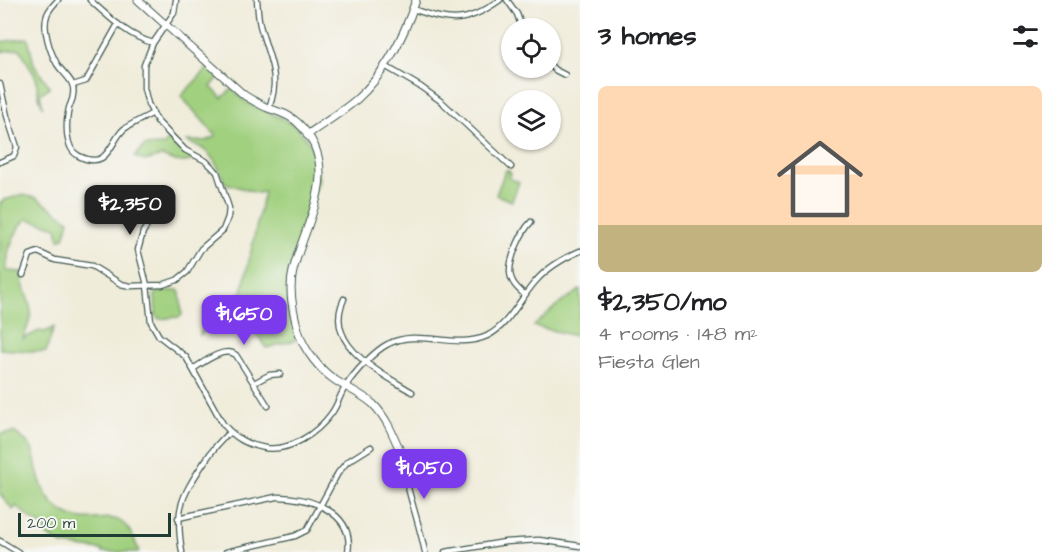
<!DOCTYPE html>
<html lang="en">
<head>
<meta charset="utf-8">
<style>
  :root { --surface:#fff; --page:#f6f6f6; --text:#202124; --muted:#757577; --line:#e0e0e0; --accent:#7c3aed }
  body { margin:0; font-family:"Architects Daughter",sans-serif; background:var(--page); color:var(--text); height:100vh; display:flex; flex-direction:column; font-size:22px; white-space:nowrap }
  * { box-sizing:border-box; margin:0 }
  p { font-size:20px; color:var(--muted) }
  .icon { flex:none; width:33px; height:33px; fill:none; stroke:currentColor; stroke-width:2; stroke-linecap:round; stroke-linejoin:round }
  .map { position:relative; flex:1; overflow:hidden }
  .drawer { display:flex; flex-direction:column; background:var(--surface); width:480px }
  .drawer>* { flex:none }
  .buttons { position:absolute; left:501px; top:18px; display:grid; gap:12px }
  .buttons a { display:grid; place-items:center; width:60px; height:60px; border-radius:50%; background:var(--surface); box-shadow:0 2px 4px #0004; font-size:30px }
  .scale { position:absolute; left:18px; bottom:15px; width:153px; box-sizing:border-box; padding-left:6px; border:3px solid #1f3d34; border-top:0; font-size:16px; line-height:21px; white-space:nowrap; color:#1f3d34; -webkit-text-stroke:4px #f6f6f2; paint-order:stroke }
  .price { position:absolute; translate:-50% -51px; padding:0 14px; border-radius:12px; background:var(--accent); color:#fff; font-size:20px; line-height:39px; filter:drop-shadow(0 2px 3px #0008) }
  .price::after { content:''; position:absolute; left:50%; top:36px; width:18px; height:14px; margin-left:-9px; background:inherit; clip-path:polygon(0 0,100% 0,50% 100%) }
  .price.active { background:#222; color:#fff }
  ul { padding:0; list-style:none }
  li { display:grid; align-content:center; gap:12px; height:318px; padding:0 18px }
  li+li { border-top:2px solid var(--line) }
  li span { display:grid; place-items:center; height:186px; border-radius:9px; color:#555 }
  li>.icon { margin-inline-start:auto }
  span .icon { width:108px; height:108px; fill:#fffc; stroke-width:1 }
  li b { font-size:26px }
  h2 { display:flex; justify-content:space-between; align-items:center; height:72px; padding:0 18px; font-size:26px }
  main { display:flex; flex:1; min-height:0 }
  .map>svg:first-child { display:block }
</style>
</head>
<body>
<main>
<div class="map">
<svg width="580" height="552" viewBox="0 0 580 552">
  <rect width="100%" height="100%" fill="#f6f6f2"/>
  <filter id="ink" filterUnits="userSpaceOnUse"><feTurbulence type="fractalNoise" baseFrequency=".0167" numOctaves="2"/><feDisplacementMap in="SourceGraphic" scale="12" xChannelSelector="R" yChannelSelector="G"/><feConvolveMatrix kernelMatrix="1 2 1 2 8 2 1 2 1" color-interpolation-filters="sRGB"/></filter>
  <filter id="wash" filterUnits="userSpaceOnUse"><feTurbulence type="fractalNoise" baseFrequency=".008" numOctaves="4" result="noise"/><feDisplacementMap in="SourceGraphic" scale="24" xChannelSelector="R" yChannelSelector="G"/><feGaussianBlur stdDeviation="1.35" result="paint"/><feColorMatrix in="noise" values="0 0 0 0 0 0 0 0 0 0 0 0 0 0 0 0 0 1.4 0 .05"/><feComposite in="paint" operator="in"/></filter>
  <g filter="url(#wash)">
    <rect width="100%" height="100%" fill="#f0ecda"/>
    <g fill="#a1d07f" stroke="#60865a" stroke-width="1.5">
      <path d="M28 38 34 64 50 87 40 94 43 107 39 98 36 78 20 49 0 52V42Z"/>
      <path d="M208 68 219 77 211 87 222 98 232 89 242 99 255 107 284 119 298 128 308 141 314 155 319 180 292 260 288 284 289 304 296 340 266 348C261 334 242 323 227 324 217 324 208 330 200 335 204 307 219 302 242 292L264 192 257 193 225 183C220 171 213 154 200 147 194 144 192 146 187 141H206L216 136 181 96Z"/>
      <path d="M170 139 183 151 195 159C184 165 173 161 162 156L145 161 135 157 144 146 164 145Z"/>
      <path d="M508 170 511 174 509 177 513 181 515 180 519 182 512 201 496 195 505 171Z"/>
      <path d="M22 195 37 198 69 220 64 238 59 239 57 227 27 219 19 227 9 249 6 271 22 272C20 288 32 300 31 315 30 323 25 332 23 339L39 331 45 332 54 327 46 352 0 349V203L4 200Z"/>
      <path d="M178 290 180 293 182 315 179 317 159 319 156 316 155 295 157 292Z"/>
      <path d="M580 290V337L534 326 556 306Z"/>
      <path d="M14 432C19 436 28 441 31 447 34 452 35 460 36 465 40 484 46 501 63 512 98 534 120 493 139 552H102V550L63 545 44 534 46 528 30 518 16 506 13 510 0 494V434Z"/>
    </g>
  </g>
  <g filter="url(#ink)">
    <g fill="none" stroke-linecap="round" stroke-linejoin="round">
      <g stroke="#3e574d" stroke-width="7">
        <g id="street">
          <path d="M58 0C54 4 49 9 47 15 42 28 50 52 57 64 64 75 76 81 73 95 73 100 70 104 69 108 66 121 64 149 79 156 109 171 110 141 124 129 133 123 144 118 153 113"/>
          <path d="M90 0C109 17 128 36 153 43"/>
          <path d="M257 0C258 10 258 20 261 29 269 59 281 76 269 108"/>
          <path d="M507 0 517 14 522 28"/>
          <path d="M413 9C452 23 466 24 500 0"/>
          <path d="M550 65 555 70 565 75"/>
          <path d="M385 66 421 87 442 102 511 167"/>
          <path d="M0 84 7 116 17 147 14 156 0 162"/>
          <path d="M73 85 86 81 118 24"/>
          <path d="M169 202 154 215 143 232 138 250 147 285 151 322 159 336 186 357 223 424C235 438 247 445 265 448 290 452 317 433 331 414 338 405 340 394 346 386 354 373 374 351 388 344 418 328 456 350 487 336 508 326 520 299 535 282 546 269 564 258 580 251"/>
          <path d="M23 275 30 255 38 252 55 260 92 266 121 284 130 286 162 285 177 280 187 272 201 249 223 230 228 217 229 208 217 172 206 161 185 150 157 121 148 104 144 88V65L153 43 174 13 176 0"/>
          <path d="M525 295C518 289 510 282 510 271 510 257 522 231 531 222"/>
          <path d="M344 299C322 345 381 373 412 392"/>
          <path d="M193 369C204 362 224 346 236 355L268 406"/>
          <path d="M254 383 269 375 280 374"/>
          <path d="M400 451C405 485 418 518 425 552"/>
          <path d="M178 518 276 497C308 496 355 512 348 552"/>
          <path d="M0 541 18 552"/>
          <path d="M182 552C175 510 180 499 203 464 211 452 219 441 230 432"/>
          <path d="M226 552 295 536 307 530 338 473 347 462 371 447"/>
          <path d="M445 552 505 542 539 540 580 546"/>
        </g>
      </g>
      <g stroke="#3e574d" stroke-width="9">
        <g id="secondary">
          <path d="M138 0 244 95C252 100 260 105 268 108 279 112 288 114 297 122 345 167 305 221 293 271 288 291 293 313 299 333 304 350 320 370 335 380 347 388 362 394 373 404 386 417 393 434 400 451"/>
          <path d="M307 135C324 123 341 113 357 99 385 74 404 36 416 0"/>
        </g>
      </g>
      <use href="#street" stroke="#fff" stroke-width="4.5"/>
      <use href="#secondary" stroke="#fff" stroke-width="7"/>
    </g>
  </g>
</svg>
<div class="buttons">
<a><svg class="icon" aria-label="locate" viewBox="0 0 24 24"><circle cx="12" cy="12" r="6"/><path d="M12 2v4M12 18v4M2 12h4M18 12h4"/></svg></a>
<a><svg class="icon" aria-label="layers" viewBox="0 0 24 24"><path d="M12 4l9 5-9 5-9-5zM3 14l9 5 9-5"/></svg></a>
</div>
<div class="scale">200 m</div>
<b class="price active" style="left:130px;top:236px">$2,350</b>
<b class="price" style="left:244px;top:346px">$1,650</b>
<b class="price" style="left:424px;top:500px">$1,050</b>
</div>
<section class="drawer">
<h2>3 homes<svg class="icon" aria-label="filters" viewBox="0 0 24 24"><path d="M4 7h16M4 17h16"/><circle cx="9" cy="7" r="2"/><circle cx="15" cy="17" r="2"/></svg></h2>
<ul>
<li><span style="background:linear-gradient(#ffd9b3 75%,#c2b280 0)"><svg class="icon" aria-label="home" viewBox="0 0 24 24"><path d="M3 11l9-7 9 7M6 9v11h12V9"/></svg></span><div><b>$2,350/mo</b><p>4 rooms · 148 m²</p><p>Fiesta Glen</p></div></li>
</ul>
</section>
</main>
</body>
</html>
